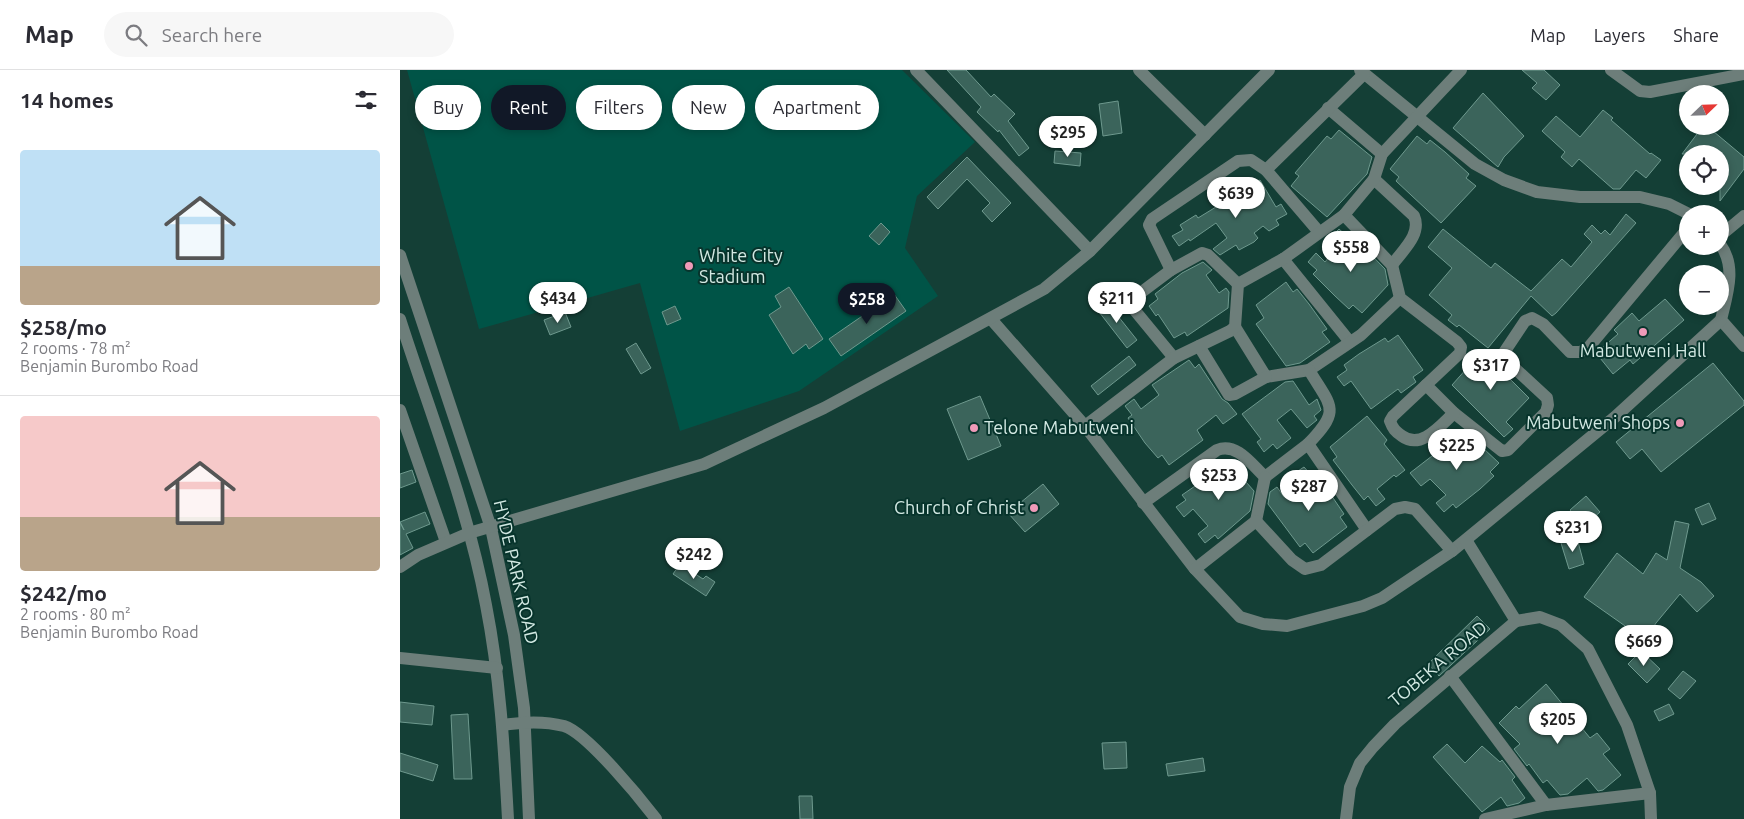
<!DOCTYPE html>
<html lang="en">
<head>
<meta charset="utf-8">
<style>
  :root { --surface:#fff; --page:#f7f7f7; --text:#2b2b33; --muted:#7c7c81; --line:#e1e1e2; --accent:#111827 }
  body { margin:0; font-family:Ubuntu,sans-serif; background:var(--page); color:var(--text); height:100vh; display:flex; flex-direction:column; font-size:19px; white-space:nowrap }
  * { box-sizing:border-box; margin:0 }
  p { font-size:16px; color:var(--muted) }
  .icon { flex:none; width:28px; height:28px; fill:none; stroke:currentColor; stroke-width:2; stroke-linecap:round; stroke-linejoin:round }
  .map { position:relative; flex:1; overflow:hidden }
  .drawer { display:flex; flex-direction:column; background:var(--surface); width:400px }
  .drawer>* { flex:none }
  .hud { position:absolute; left:15px; top:15px; width:475px; height:45px; display:flex; gap:10px }
  .needle { width:32px; rotate:67deg }
  .fabs { position:absolute; left:1279px; top:15px; display:grid; gap:10px }
  .fabs a { display:grid; place-items:center; width:50px; height:50px; border-radius:50%; background:var(--surface); box-shadow:0 2px 8px #0003; font-size:25px }
  .price { position:absolute; translate:-50% -42px; padding:0 11px; border-radius:18px; background:#fff; color:#222; font-size:16px; line-height:32px; filter:drop-shadow(0 1px 2px #0008) }
  .price::after { content:''; position:absolute; left:50%; top:30px; width:15px; height:11px; margin-left:-8px; background:inherit; clip-path:polygon(0 0,100% 0,50% 100%) }
  .price.on { background:var(--accent); color:#fff }
  ul { padding:0; list-style:none }
  li { display:grid; align-content:center; gap:10px; height:265px; padding:0 20px }
  li+li { border-top:1px solid var(--line) }
  li span { display:grid; place-items:center; height:155px; border-radius:5px; color:#555 }
  li>.icon { margin-inline-start:auto }
  span .icon { width:90px; height:90px; fill:#fffc; stroke-width:1 }
  li b { font-size:21px }
  h2 { display:flex; justify-content:space-between; align-items:center; height:60px; padding:0 20px; font-size:21px }
  .pill { padding:0 18px; border-radius:22px; background:var(--surface); box-shadow:0 2px 8px #0003; font-size:18px; line-height:45px }
  .pill.on { background:var(--accent); color:#fff }
  header { display:flex; align-items:center; gap:30px; box-sizing:border-box; height:70px; padding:0 25px; background:var(--surface); border-bottom:1px solid var(--line) }
  header strong { font-size:24px }
  nav { display:flex; gap:28px; margin-inline-start:auto; font-size:18px }
  .search { width:350px; height:45px; background:var(--page); display:flex; align-items:center; gap:12px; box-sizing:border-box; padding:0 18px; border-radius:28px; color:var(--muted); font-size:19px }
  main { display:flex; flex:1; min-height:0 }
  .map>svg:first-child { display:block }
</style>
</head>
<body>
<header>
<strong>Map</strong>
<div class="search"><svg class="icon" aria-label="search" viewBox="0 0 24 24"><circle cx="10" cy="10" r="6"/><path d="M15 15l6 6"/></svg>Search here</div>
<nav><a>Map</a><a>Layers</a><a>Share</a></nav>
</header>
<main>
<section class="drawer">
<h2>14 homes<svg class="icon" aria-label="filters" viewBox="0 0 24 24"><path d="M4 7h16M4 17h16"/><circle cx="9" cy="7" r="2"/><circle cx="15" cy="17" r="2"/></svg></h2>
<ul>
<li><span style="background:linear-gradient(#bfe0f5 75%,#b9a48a 0)"><svg class="icon" aria-label="home" viewBox="0 0 24 24"><path d="M3 11l9-7 9 7M6 9v11h12V9"/></svg></span><div><b>$258/mo</b><p>2 rooms · 78 m²</p><p>Benjamin Burombo Road</p></div></li>
<li><span style="background:linear-gradient(#f6c9c9 65%,#b9a48a 0)"><svg class="icon" aria-label="home" viewBox="0 0 24 24"><path d="M3 11l9-7 9 7M6 9v11h12V9"/></svg></span><div><b>$242/mo</b><p>2 rooms · 80 m²</p><p>Benjamin Burombo Road</p></div></li>
</ul>
</section>
<div class="map">
<svg width="1344" height="749" viewBox="0 0 1344 749">
  <rect width="100%" height="100%" fill="#143f36"/>
  <path fill="#005447" d="M7 0H502L575 72 517 126 505 178 538 226 399 321 280 361 240 213 79 259Z"/>
  <g fill="#3b645b" stroke="#6e998e">
    <path d="M547 0H566L591 27 594 24 615 44 608 51 629 78 619 86 599 60 598 62 577 42 581 37Z"/>
    <path d="M1122 0H1144L1160 15 1146 30 1132 18 1137 13Z"/>
    <path d="M1083 23 1124 66 1104 87 1098 97 1053 58Z"/>
    <path d="M718 31 722 63 703 66 699 34Z"/>
    <path d="M1203 40 1213 48 1211 50 1250 84 1251 83 1261 90 1246 108 1236 100 1220 119H1213L1179 89 1172 97 1161 87 1165 82 1142 61 1156 46 1180 67Z"/>
    <path d="M1303 56H1307L1344 87V99L1320 131V84H1282Z"/>
    <path d="M939 60 972 87 967 104 927 147 891 116 899 106 895 103 927 66 931 69Z"/>
    <path d="M1017 66 1027 74 1030 70 1045 82 1069 104 1066 108 1076 116 1041 153 996 111 999 107 990 99Z"/>
    <path d="M655 81 681 83 680 96 654 93Z"/>
    <path d="M567 87 611 133 592 152 582 141 590 133 567 109 538 139 527 127Z"/>
    <path d="M860 110 876 137 881 134 887 144 876 150 879 155 869 161 863 156 854 163 858 168 854 172 839 180 836 175 820 185 813 179 827 168 816 153 790 171 789 169 779 176 772 166 783 160 780 155 796 145 798 148Z"/>
    <path d="M1226 144 1236 153 1156 243 1152 246 1131 226 1088 278 1059 255 1057 257 1048 250 1052 245 1029 225 1052 198 1028 177 1043 159 1091 198 1095 193 1131 221 1162 189 1171 197 1192 172 1184 164 1192 155 1201 164 1205 160 1210 165Z"/>
    <path d="M481 153 490 162 479 175 469 166Z"/>
    <path d="M939 159 948 167 951 164 985 199 988 215 962 243 953 235 949 239 935 226 913 204 917 200 908 192 916 183 925 192 939 175 931 167Z"/>
    <path d="M803 192 812 200 806 205 819 223 826 218 829 222 828 238 787 266 785 262 774 268 758 244 756 246 749 236 758 229 755 224 782 203Z"/>
    <path d="M886 212 893 222 897 219 909 234 927 259 922 262 930 272 900 293 886 296 856 254 864 248 856 235Z"/>
    <path d="M389 217 423 269 409 279 406 274 393 284 369 245 381 237 375 226Z"/>
    <path d="M494 224 506 241 441 286 429 269Z"/>
    <path d="M1265 229 1284 250 1233 294 1230 290 1213 304 1196 283 1218 264 1214 260 1232 243 1239 251Z"/>
    <path d="M706 231 737 270 727 278 696 238Z"/>
    <path d="M275 236 281 249 267 255 262 242Z"/>
    <path d="M165 242 171 257 150 265 144 250Z"/>
    <path d="M998 265 1023 300 1013 307 1016 312 1001 323 998 319 971 339 951 311 944 316 937 307 947 300 944 295 959 284 985 268 988 272Z"/>
    <path d="M236 273 251 298 241 304 226 279Z"/>
    <path d="M1084 279 1097 290 1107 302 1105 304 1129 328 1106 352 1113 359 1104 367 1052 315Z"/>
    <path d="M729 286 736 295 698 325 691 316Z"/>
    <path d="M789 290 795 298 799 294 822 329 828 333 837 344 823 354 816 345 797 360 803 370 769 395 762 385 758 388 745 373 728 348 732 345 725 336 734 329 741 339 759 325 752 315Z"/>
    <path d="M1313 293 1344 331V335L1261 402 1242 379 1230 389 1216 372Z"/>
    <path d="M893 311 909 335 917 329 921 340 914 346 917 350 907 358 891 339 877 350 891 368 877 379 873 374 864 382 857 372 861 369 842 344 885 312Z"/>
    <path d="M580 326 601 376 568 390 547 339Z"/>
    <path d="M967 346 987 370 984 374 1005 400 996 407 994 405 977 419 985 429 976 436 968 426 964 430 952 415 933 390 937 387 930 377Z"/>
    <path d="M1068 364 1099 393 1090 402 1094 406 1080 419 1056 438 1053 434 1044 442 1036 433 1046 425 1030 409 1021 416 1010 403 1059 365 1062 369Z"/>
    <path d="M835 393 842 402 839 404 854 421 850 441 818 469 815 465 805 473 798 464 808 456 793 439 784 447 776 437 786 430 782 425 798 414 822 396 825 400Z"/>
    <path d="M904 397 912 406 918 405 927 419 944 444 940 447 947 457 913 483 905 473 900 477 868 434 870 422 877 417 884 427 902 413 895 403Z"/>
    <path d="M12 400 16 412 0 418V404Z"/>
    <path d="M643 414 659 434 625 462 608 443Z"/>
    <path d="M1186 426 1200 442 1184 456 1170 440Z"/>
    <path d="M1309 433 1316 449 1302 455 1295 439Z"/>
    <path d="M25 442 30 454 6 464 13 478 0 485V452L4 460 0 452Z"/>
    <path d="M1275 451 1289 454 1280 498 1301 512 1314 526 1297 542 1280 524 1256 553 1245 570 1184 527 1217 483 1243 504 1256 483 1267 490Z"/>
    <path d="M1177 468 1184 494 1169 499 1161 473Z"/>
    <path d="M280 494 303 509 306 506 315 512 306 526 273 504Z"/>
    <path d="M1077 546 1090 559 1039 606 1028 594Z"/>
    <path d="M1241 581 1260 599 1247 613 1228 594Z"/>
    <path d="M1283 601 1296 611 1280 629 1268 619Z"/>
    <path d="M1146 614 1190 668 1197 663 1210 679 1203 684 1221 705 1203 720 1198 721 1187 708 1168 724 1160 725 1147 710 1143 713 1129 694 1127 696 1114 679 1120 674 1099 653 1116 636 1119 639Z"/>
    <path d="M0 632 34 636 32 655 0 652Z"/>
    <path d="M1269 634 1274 644 1259 651 1254 641Z"/>
    <path d="M68 644 72 709H54L51 645Z"/>
    <path d="M726 672 727 698 704 699 702 673Z"/>
    <path d="M1047 674 1065 693 1082 676 1100 692 1102 690 1115 707 1112 710 1125 728 1119 733 1107 736 1101 727 1082 742 1033 687Z"/>
    <path d="M0 683 38 695 33 711 0 701Z"/>
    <path d="M803 688 805 701 768 706 766 694Z"/>
    <path d="M399 726H412L413 749H400Z"/>
  </g>
  <g fill="none" stroke-linecap="round" stroke-linejoin="round">
    <g stroke="#6d7e7a" stroke-width="12">
      <path d="M516 0 690 181"/>
      <path d="M739 0 805 65"/>
      <path d="M960 0 1075 94 1104 110 1137 122 1180 127H1240L1269 134 1289 144"/>
      <path d="M1211 0 1240 21 1250 22 1344 4"/>
      <path d="M928 38 982 84"/>
      <path d="M866 100 964 4"/>
      <path d="M974 109 1014 146C1022 164 1003 180 992 195"/>
      <path d="M944 145 992 195 1000 228 1057 272 1061 277 1060 283 1026 315 1054 343 1102 381 1108 380 1146 342 1148 335 1147 328 1108 292 1104 286 1105 281 1125 251 1132 248 1143 254 1170 282H1180L1188 278 1288 158"/>
      <path d="M1320 166 1344 146"/>
      <path d="M1320 174C1337 197 1327 224 1321 250L1344 276"/>
      <path d="M0 185 91 458 114 565 124 638 129 749"/>
      <path d="M883 189 950 272"/>
      <path d="M771 200 749 155 752 149 838 91 851 90 866 100 919 162"/>
      <path d="M0 249C30 343 68 437 86 535 100 606 104 677 108 749"/>
      <path d="M591 249 685 356 795 499 840 547 863 554 887 556 963 536 982 528 1052 481 1215 347 1321 250"/>
      <path d="M835 257 866 307 909 300 961 265 1000 228"/>
      <path d="M799 276 829 325 835 324 866 307"/>
      <path d="M774 288 732 237 731 230 771 200 802 183 808 185 838 214"/>
      <path d="M1026 315 993 346 990 351C993 359 995 361 1002 366 1021 380 1040 356 1054 343"/>
      <path d="M0 340 46 472"/>
      <path d="M685 356 774 288 830 261 835 257 838 214 883 189 944 145 974 109 982 84 1061 0"/>
      <path d="M908 374C942 339 931 337 909 300"/>
      <path d="M743 433 817 380C837 372 852 395 865 407L908 374 967 460"/>
      <path d="M856 451 865 407"/>
      <path d="M0 497 18 485 69 463 304 394 424 338 644 219 690 181 869 0"/>
      <path d="M795 499 856 451 892 490 905 499 921 495 995 439 1005 437 1015 439 1052 481"/>
      <path d="M1116 551 1140 547 1161 555 1188 579 1227 655 1250 723 1251 749"/>
      <path d="M0 588 97 598"/>
      <path d="M1050 606 1146 735"/>
      <path d="M103 655C122 652 145 651 164 656 187 663 240 728 256 749"/>
      <path d="M946 749 950 717 960 693 973 677 995 654 1116 551 1066 470"/>
      <path d="M1085 749 1146 735 1250 723"/>
    </g>
  </g>
  <g fill="#ef9ab8" stroke="#07342c" stroke-width="2">
    <circle cx="289" cy="196" r="5"/>
    <circle cx="1243" cy="262" r="5"/>
    <circle cx="1280" cy="353" r="5"/>
    <circle cx="574" cy="358" r="5"/>
    <circle cx="634" cy="438" r="5"/>
  </g>
  <g text-anchor="middle" stroke-width="4" stroke-linejoin="round" paint-order="stroke">
    <g font-size="18" fill="#d3e9e3" stroke="#07342c" text-anchor="start">
      <text x="299" y="192">White City<tspan x="299" dy="21">Stadium</tspan></text>
      <text x="1243" y="287" text-anchor="middle">Mabutweni Hall</text>
      <text x="1270" y="359" text-anchor="end">Mabutweni Shops</text>
      <text x="584" y="364">Telone Mabutweni</text>
      <text x="624" y="444" text-anchor="end">Church of Christ</text>
    </g>
    <g font-size="18" fill="#d3e9e3" stroke="#07342c">
      <text transform="translate(116 502) rotate(77)" y="6">HYDE PARK ROAD</text>
      <text transform="translate(1038 594) rotate(-40)" y="6">TOBEKA ROAD</text>
    </g>
  </g>
</svg>
<div class="fabs">
<a><svg class="needle" viewBox="-14 -14 28 28"><path d="M0-13l5 13h-10z" fill="#e53935"/><path d="M0 13l5-13h-10z" fill="#7c7c81"/></svg></a>
<a><svg class="icon" aria-label="locate" viewBox="0 0 24 24"><circle cx="12" cy="12" r="6"/><path d="M12 2v4M12 18v4M2 12h4M18 12h4"/></svg></a>
<a>+</a>
<a>−</a>
</div>
<b class="price" style="left:668px;top:88px">$295</b>
<b class="price" style="left:836px;top:149px">$639</b>
<b class="price" style="left:951px;top:203px">$558</b>
<b class="price" style="left:158px;top:254px">$434</b>
<b class="price" style="left:717px;top:254px">$211</b>
<b class="price on" style="left:467px;top:255px">$258</b>
<b class="price" style="left:1091px;top:321px">$317</b>
<b class="price" style="left:1057px;top:401px">$225</b>
<b class="price" style="left:819px;top:431px">$253</b>
<b class="price" style="left:909px;top:442px">$287</b>
<b class="price" style="left:1173px;top:483px">$231</b>
<b class="price" style="left:294px;top:510px">$242</b>
<b class="price" style="left:1244px;top:597px">$669</b>
<b class="price" style="left:1158px;top:675px">$205</b>
<div class="hud">
<a class="pill">Buy</a>
<a class="pill on">Rent</a>
<a class="pill">Filters</a>
<a class="pill">New</a>
<a class="pill">Apartment</a>
</div>
</div>
</main>
</body>
</html>
